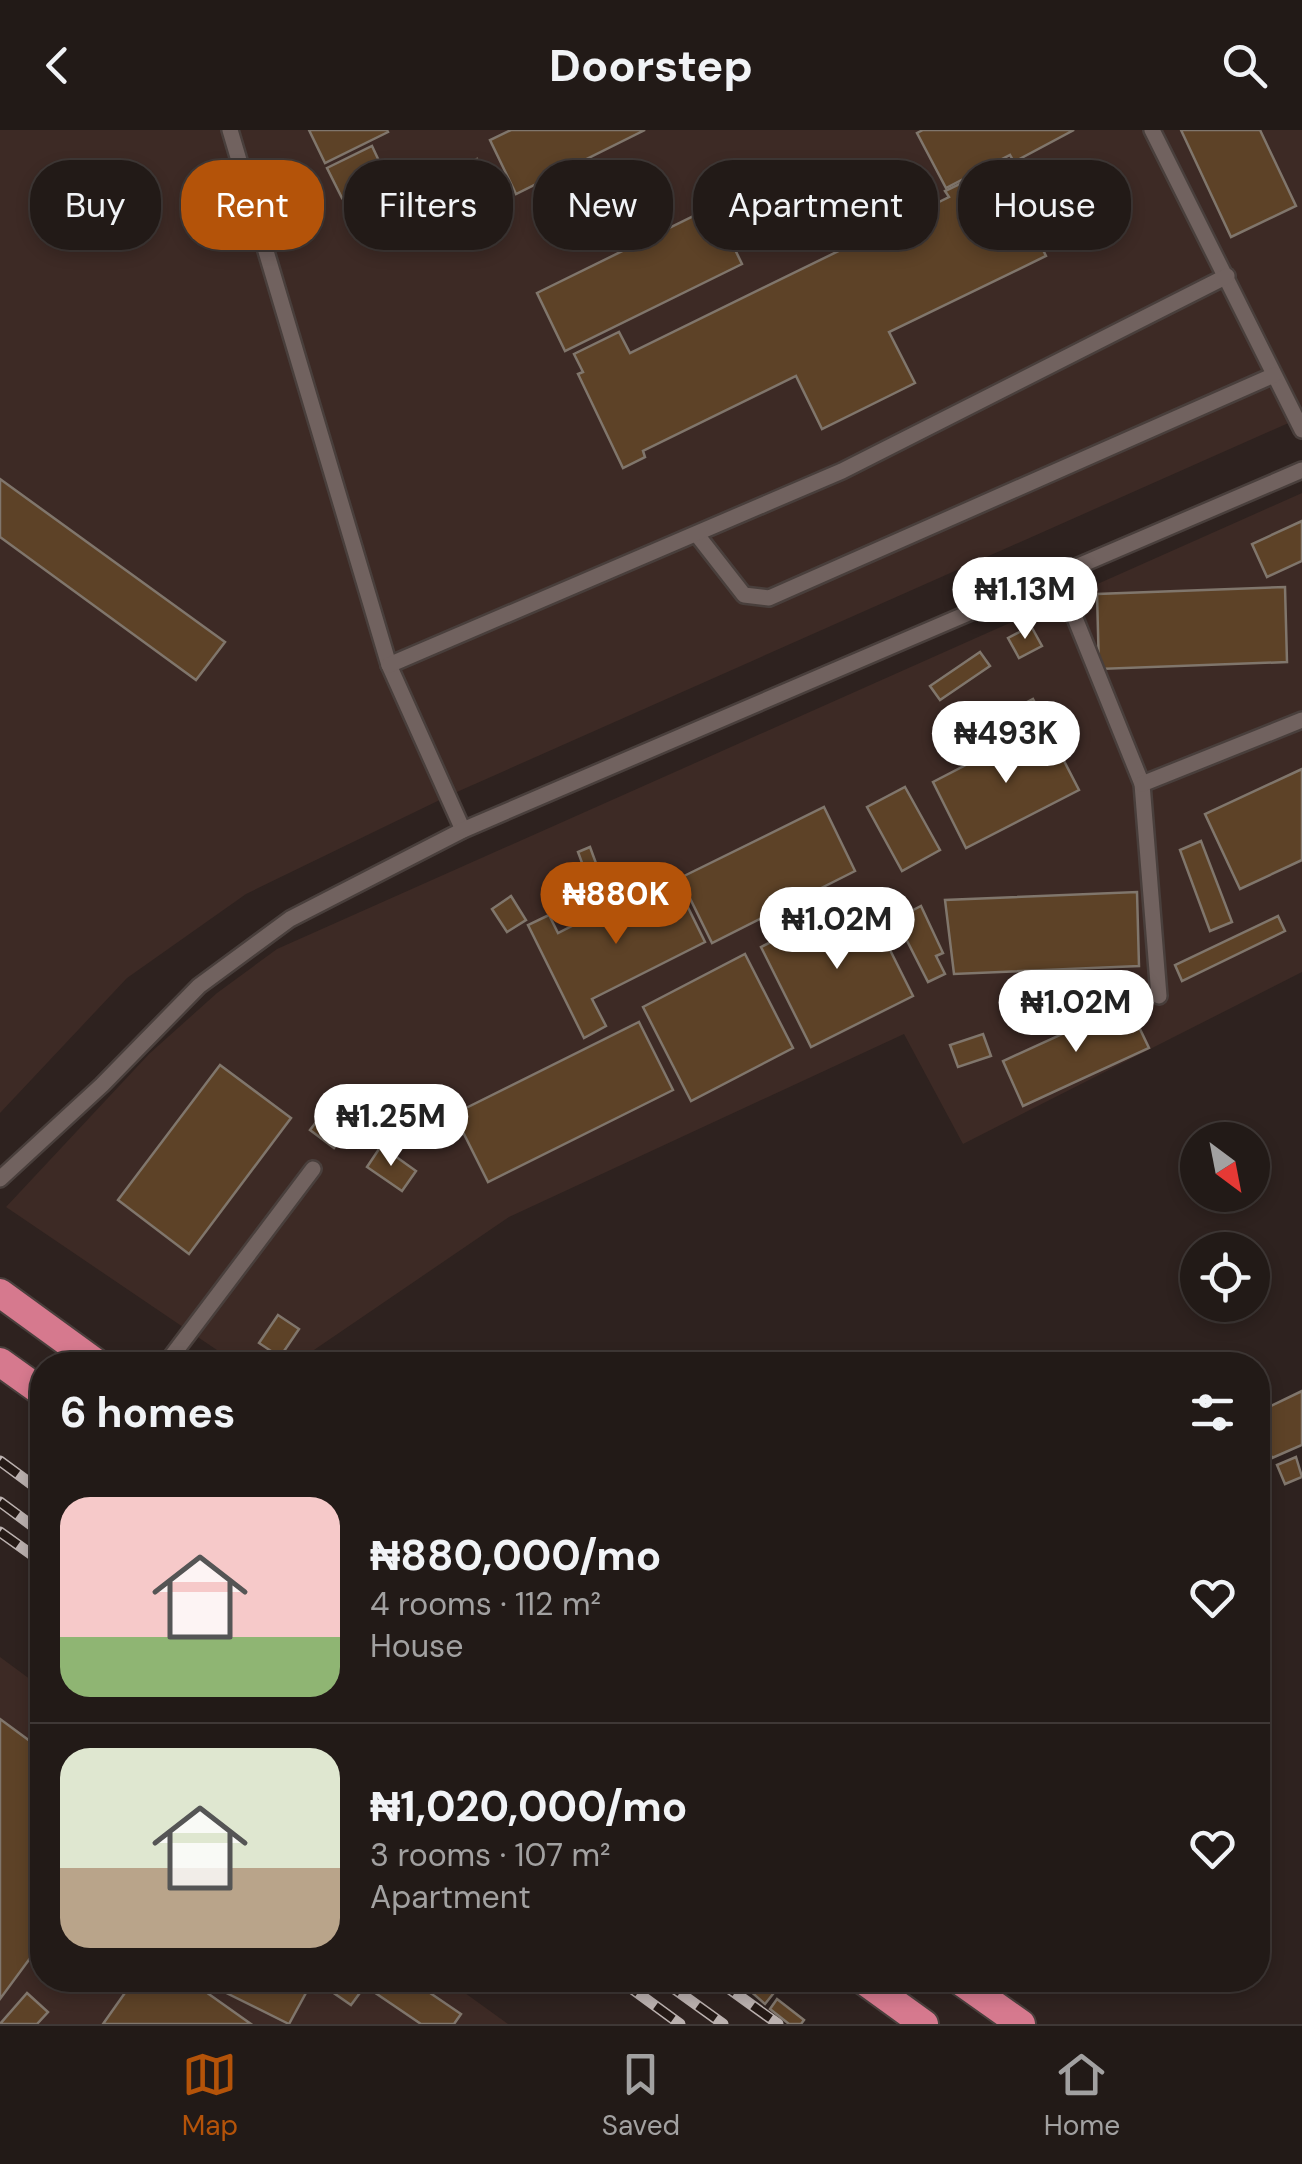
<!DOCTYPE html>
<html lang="en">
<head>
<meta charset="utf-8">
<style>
  :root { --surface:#221a17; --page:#2e2724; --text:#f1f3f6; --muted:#a2a1a1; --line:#3f3836; --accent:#b45309 }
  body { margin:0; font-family:"DM Sans",sans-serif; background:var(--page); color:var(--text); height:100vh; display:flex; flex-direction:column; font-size:38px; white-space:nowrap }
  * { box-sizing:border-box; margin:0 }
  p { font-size:32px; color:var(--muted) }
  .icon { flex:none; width:55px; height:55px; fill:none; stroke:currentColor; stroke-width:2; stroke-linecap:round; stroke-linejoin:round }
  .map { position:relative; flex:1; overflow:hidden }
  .side { position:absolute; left:30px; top:1222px; width:1240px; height:640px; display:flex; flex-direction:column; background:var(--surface); border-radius:40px; box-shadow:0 5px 15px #0003,0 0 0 2px var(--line) }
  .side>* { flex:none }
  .banner { position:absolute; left:30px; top:30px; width:1242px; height:90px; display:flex; gap:20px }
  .needle { width:65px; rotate:148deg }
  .buttons { position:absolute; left:1180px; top:992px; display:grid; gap:20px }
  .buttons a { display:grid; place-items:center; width:90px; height:90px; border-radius:50%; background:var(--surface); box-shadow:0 5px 15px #0003,0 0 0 2px var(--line); font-size:50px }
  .price { position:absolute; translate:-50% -85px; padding:0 22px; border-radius:35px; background:#fff; color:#222; font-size:32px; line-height:65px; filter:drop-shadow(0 2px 5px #0008) }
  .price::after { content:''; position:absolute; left:50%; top:60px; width:30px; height:22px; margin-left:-15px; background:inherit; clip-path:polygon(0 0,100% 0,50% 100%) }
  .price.on { background:var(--accent); color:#fff }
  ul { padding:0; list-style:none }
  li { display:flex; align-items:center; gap:30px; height:250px; padding:0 30px }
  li+li { border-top:2px solid var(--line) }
  li span { display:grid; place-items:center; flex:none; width:280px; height:200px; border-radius:30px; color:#555 }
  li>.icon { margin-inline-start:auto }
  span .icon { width:120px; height:120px; fill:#fffc; stroke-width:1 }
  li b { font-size:42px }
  h2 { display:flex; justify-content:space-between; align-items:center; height:120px; padding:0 30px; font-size:42px }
  .pill { padding:0 35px; border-radius:40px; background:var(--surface); box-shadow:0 5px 15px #0003,0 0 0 2px var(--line); font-size:35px; line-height:90px }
  .pill.on { background:var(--accent); color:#fff }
  header { display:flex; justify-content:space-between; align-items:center; height:130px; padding:0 30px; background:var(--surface); font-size:45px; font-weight:700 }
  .menu { display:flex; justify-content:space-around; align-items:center; height:140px; border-top:2px solid var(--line); background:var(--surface); font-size:28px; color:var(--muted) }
  .menu a { display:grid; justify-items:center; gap:5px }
  .menu .on { color:var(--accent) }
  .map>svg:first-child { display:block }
</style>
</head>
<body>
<header><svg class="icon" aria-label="back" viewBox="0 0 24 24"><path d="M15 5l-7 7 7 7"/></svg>Doorstep<svg class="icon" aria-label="search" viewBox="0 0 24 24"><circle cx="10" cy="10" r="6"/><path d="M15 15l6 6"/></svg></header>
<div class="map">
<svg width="1302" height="1894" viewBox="0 0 1302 1894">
  <rect width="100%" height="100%" fill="#2e221f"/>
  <g fill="#3d2a25">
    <path d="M0 0H1302V287L450 665 246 764 127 848 0 983Z"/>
    <path d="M1302 363V842L963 1014 904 904 509 1087 292 1235H239L6 1077 149 924 217 863 277 819Z"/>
    <path d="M0 1527 42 1558V1850H447L508 1894H0Z"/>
  </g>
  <g fill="#5d4227" stroke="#80766c" stroke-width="2.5">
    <path d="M309 0H387L388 2 325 33Z"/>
    <path d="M511 0H645L516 64 490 10Z"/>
    <path d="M923 0H1074L1014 32 1010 25 946 58 917 3Z"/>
    <path d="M1181 0H1260L1296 76 1231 107Z"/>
    <path d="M372 16 386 46 342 68 327 38Z"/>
    <path d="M477 29 498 72 459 92 438 49Z"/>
    <path d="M1001 34 1046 126 889 202 915 253 822 299 796 246 643 321 645 327 623 338 578 244 583 242 574 224 619 202 630 223 949 67 945 61Z"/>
    <path d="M714 76 742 134 565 221 537 163Z"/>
    <path d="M0 349 225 512 196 550 0 407Z"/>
    <path d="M1302 391V431L1267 447 1252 414Z"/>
    <path d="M1285 457 1287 532 1099 539 1097 464Z"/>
    <path d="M1031 496 1042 516 1019 528 1008 508Z"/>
    <path d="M980 522 990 536 940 570 930 556Z"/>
    <path d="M1033 569 1045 590 1011 609 999 587Z"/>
    <path d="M1045 594 1079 660 966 718 933 652Z"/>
    <path d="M1302 639V730L1240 759 1205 684Z"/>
    <path d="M905 657 940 720 902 741 867 677Z"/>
    <path d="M824 677 855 741 712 813 680 748Z"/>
    <path d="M1201 711 1232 792 1210 801 1180 720Z"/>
    <path d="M590 717 600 744 588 749 578 722Z"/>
    <path d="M672 745 705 812 592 869 606 896 584 908 528 795 549 785 558 803Z"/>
    <path d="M1137 762 1139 836 954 844 945 770Z"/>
    <path d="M511 766 526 790 507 802 492 779Z"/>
    <path d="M863 766 913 866 811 917 761 817Z"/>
    <path d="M921 776 943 823 936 826 945 844 928 852 896 789Z"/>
    <path d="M1278 786 1285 801 1182 851 1175 835Z"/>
    <path d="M745 824 793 918 691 971 643 877Z"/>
    <path d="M1128 874 1149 918 1023 976 1003 931Z"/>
    <path d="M639 892 673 960 488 1052 454 984Z"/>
    <path d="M983 904 991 926 958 937 950 915Z"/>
    <path d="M220 935 291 988 189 1124 118 1070Z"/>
    <path d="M333 970 357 989 334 1018 310 1000Z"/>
    <path d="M381 1016 416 1041 402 1061 367 1037Z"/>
    <path d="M278 1185 299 1199 280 1227 259 1213Z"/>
    <path d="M1302 1261V1315L1272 1328 1258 1296V1282Z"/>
    <path d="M1296 1327 1302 1347 1285 1354 1277 1335Z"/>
    <path d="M0 1589 42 1620V1812L0 1869Z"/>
    <path d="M134 1850H189L251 1894H103Z"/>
    <path d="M200 1850H313L289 1894Z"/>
    <path d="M333 1850H411L461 1884 454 1894H421L365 1856 351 1875 328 1859Z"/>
    <path d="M757 1850 773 1864 765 1874 740 1852Z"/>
    <path d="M27 1863 48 1882 37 1894H0Z"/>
    <path d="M777 1869 804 1890 801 1894H789L770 1879Z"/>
  </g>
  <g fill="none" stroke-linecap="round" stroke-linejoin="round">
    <g stroke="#493f3c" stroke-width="20">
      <g id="service">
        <path d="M230 0 389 535 463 700"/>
        <path d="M1152 0 1302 300"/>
        <path d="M698 406 744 465 769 468 1274 245"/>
        <path d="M1058 446 1142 654 1159 866"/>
        <path d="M389 535 842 341 1227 146"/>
        <path d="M1142 654 1302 590"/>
        <path d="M0 1049 102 955 199 856 290 789 463 700 1302 340"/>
        <path d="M165 1235 313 1039"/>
      </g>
    </g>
    <g stroke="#493f3c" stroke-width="32">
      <g id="trunk">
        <path d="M0 1163 99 1235"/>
        <path d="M0 1232 42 1262"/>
        <path d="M863 1850 924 1894"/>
        <path d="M959 1850 1021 1894"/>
      </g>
    </g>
    <use href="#service" stroke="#71625f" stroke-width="15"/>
    <use href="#trunk" stroke="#d6798e" stroke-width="28"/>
    <g stroke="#bbb1af" stroke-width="11">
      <g id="rail">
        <path d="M0 1331 42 1362"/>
        <path d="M0 1372 42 1403"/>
        <path d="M0 1402 42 1432"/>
        <path d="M620 1850 680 1894"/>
        <path d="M662 1850 723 1894"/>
        <path d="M717 1850 778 1894"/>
      </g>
    </g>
    <use href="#rail" stroke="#241915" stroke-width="8" stroke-dasharray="22" stroke-linecap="butt"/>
  </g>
</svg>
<div class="buttons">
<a><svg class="needle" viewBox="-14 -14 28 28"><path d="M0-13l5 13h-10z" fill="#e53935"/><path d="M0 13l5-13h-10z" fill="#a2a1a1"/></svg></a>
<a><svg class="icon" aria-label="locate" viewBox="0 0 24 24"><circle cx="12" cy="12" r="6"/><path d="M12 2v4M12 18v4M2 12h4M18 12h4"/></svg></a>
</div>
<b class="price" style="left:1025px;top:512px">₦1.13M</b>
<b class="price" style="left:1006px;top:656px">₦493K</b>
<b class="price on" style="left:616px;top:817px">₦880K</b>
<b class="price" style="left:837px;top:842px">₦1.02M</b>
<b class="price" style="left:1076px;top:925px">₦1.02M</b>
<b class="price" style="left:391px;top:1039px">₦1.25M</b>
<div class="banner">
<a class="pill">Buy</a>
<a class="pill on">Rent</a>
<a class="pill">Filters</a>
<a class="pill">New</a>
<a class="pill">Apartment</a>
<a class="pill">House</a>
</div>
<section class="side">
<h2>6 homes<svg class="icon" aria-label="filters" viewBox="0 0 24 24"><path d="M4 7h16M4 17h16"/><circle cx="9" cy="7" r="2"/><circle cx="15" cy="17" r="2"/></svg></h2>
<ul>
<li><span style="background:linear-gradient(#f6c9c9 70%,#8fb573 0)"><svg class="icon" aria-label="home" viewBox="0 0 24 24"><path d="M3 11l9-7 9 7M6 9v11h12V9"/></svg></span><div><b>₦880,000/mo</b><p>4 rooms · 112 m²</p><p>House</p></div><svg class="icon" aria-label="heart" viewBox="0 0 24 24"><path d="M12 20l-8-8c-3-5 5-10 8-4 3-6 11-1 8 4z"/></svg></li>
<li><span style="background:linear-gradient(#dfe7d0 60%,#b9a48a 0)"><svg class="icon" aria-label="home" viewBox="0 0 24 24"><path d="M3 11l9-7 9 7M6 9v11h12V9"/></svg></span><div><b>₦1,020,000/mo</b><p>3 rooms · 107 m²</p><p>Apartment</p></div><svg class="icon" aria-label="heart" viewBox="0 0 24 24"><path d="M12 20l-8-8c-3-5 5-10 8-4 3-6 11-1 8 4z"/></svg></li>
</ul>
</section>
</div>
<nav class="menu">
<a class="on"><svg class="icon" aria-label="map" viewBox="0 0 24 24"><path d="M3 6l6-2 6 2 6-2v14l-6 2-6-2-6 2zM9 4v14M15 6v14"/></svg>Map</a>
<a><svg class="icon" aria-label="saved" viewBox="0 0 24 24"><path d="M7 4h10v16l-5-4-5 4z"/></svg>Saved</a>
<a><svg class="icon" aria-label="home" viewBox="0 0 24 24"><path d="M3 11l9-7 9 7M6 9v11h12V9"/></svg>Home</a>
</nav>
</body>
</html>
